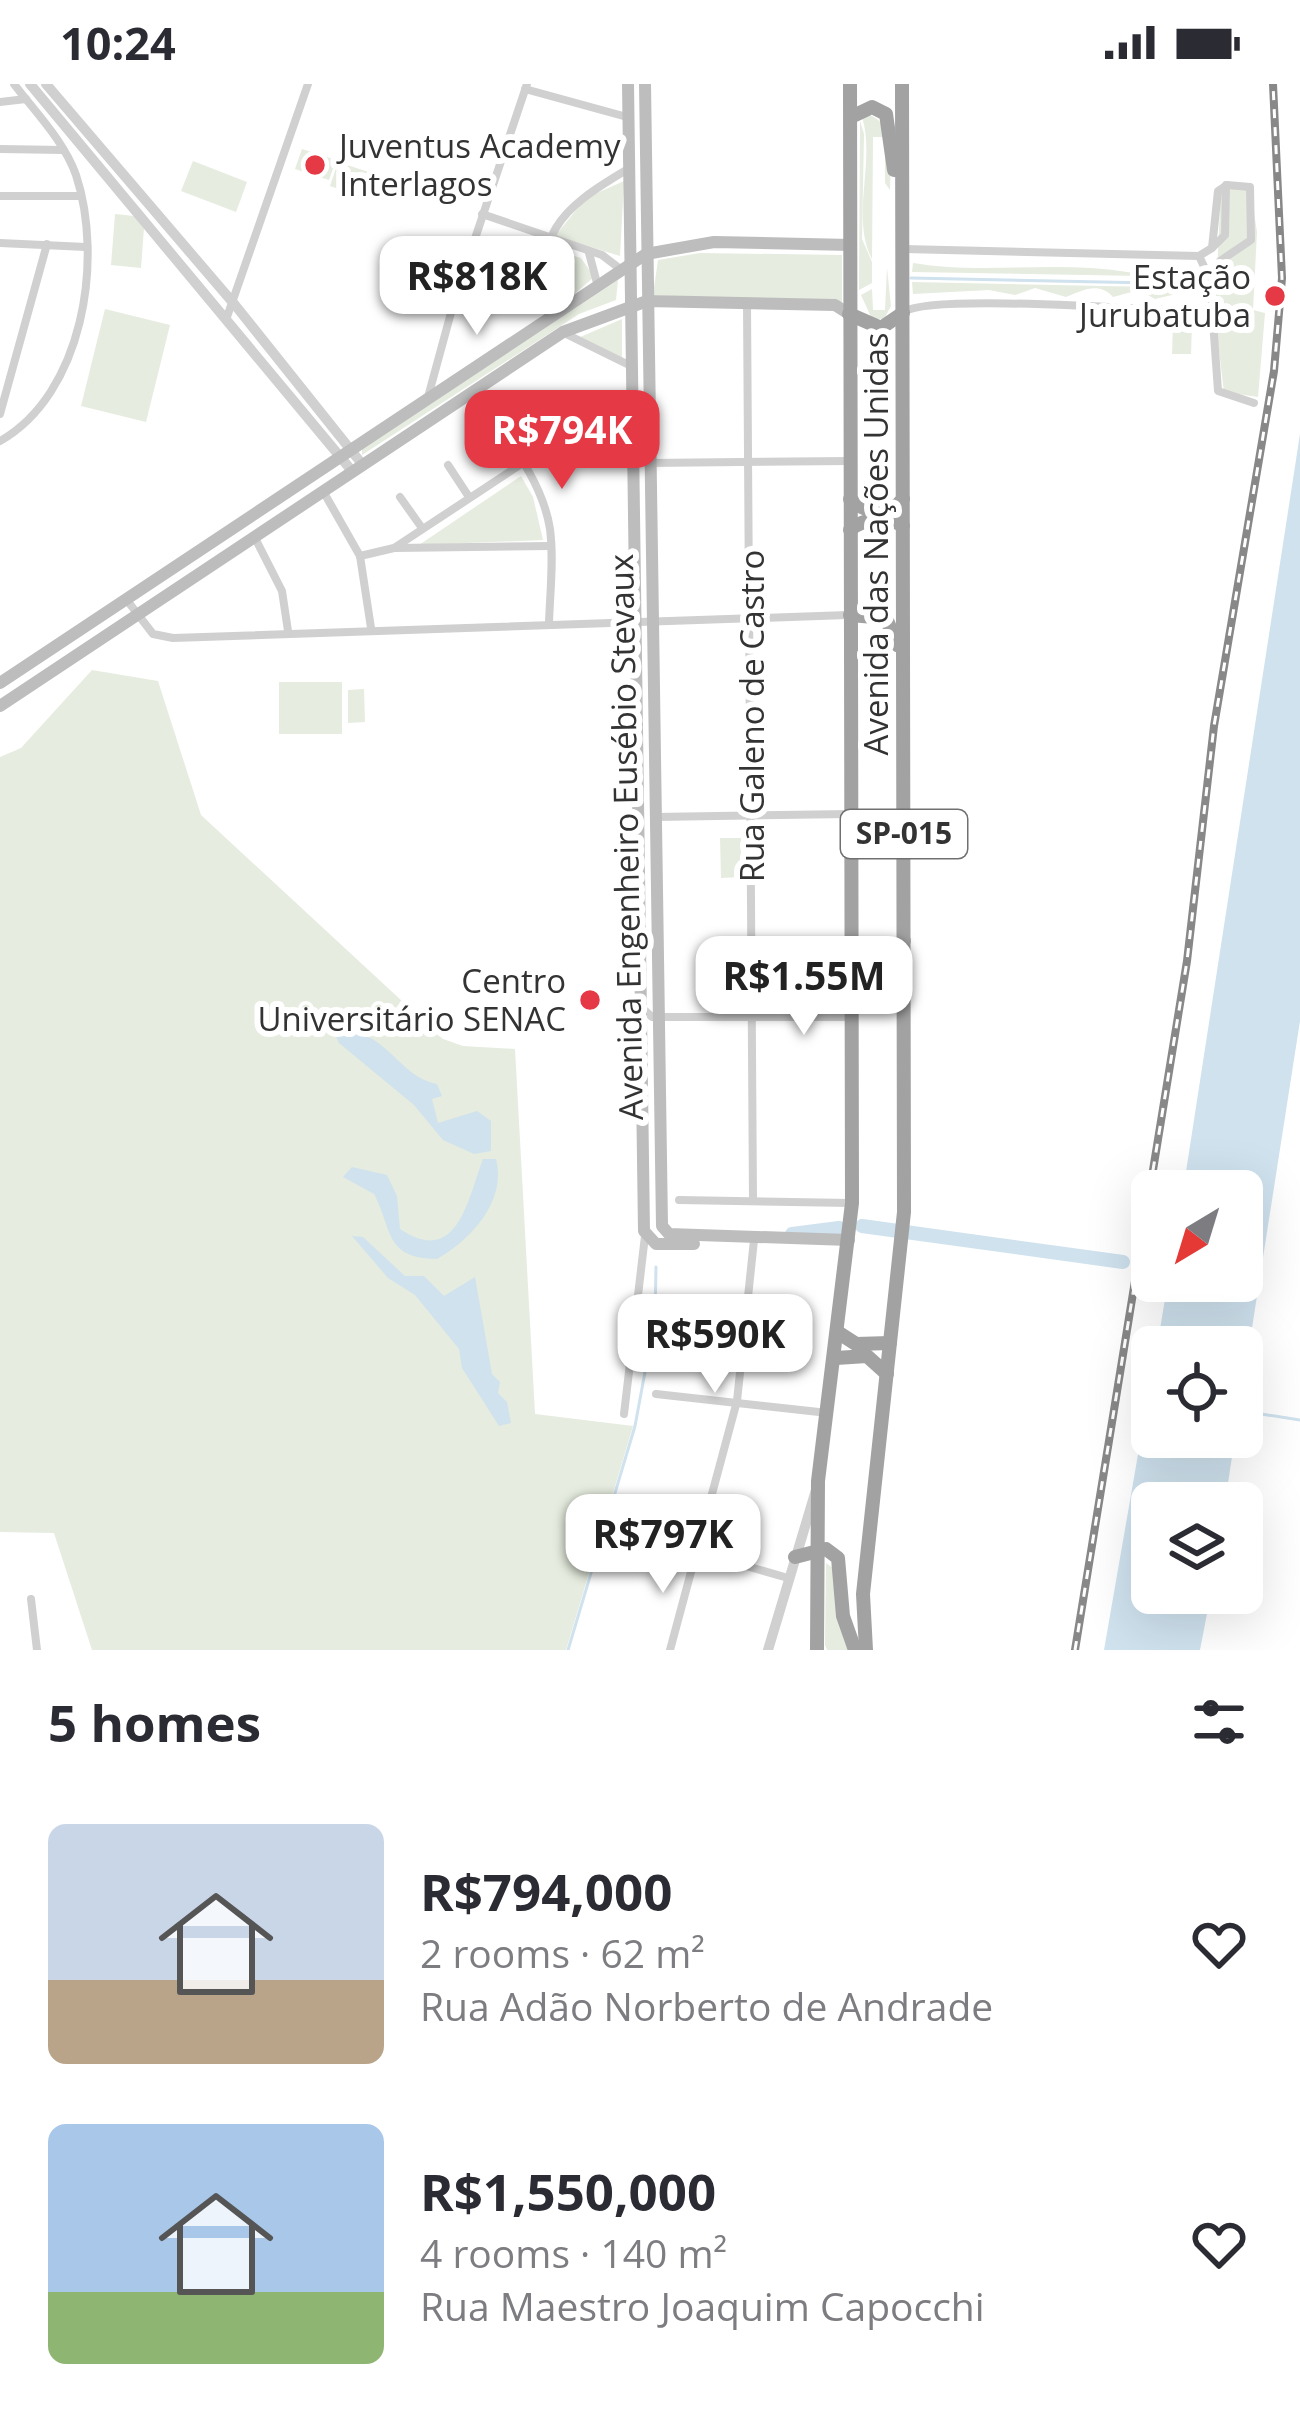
<!DOCTYPE html>
<html lang="en">
<head>
<meta charset="utf-8">
<style>
  :root { --surface:#fff; --page:#f7f7f7; --text:#2b2b33; --muted:#7c7c81; --accent:#e63946 }
  body { margin:0; font-family:"Open Sans",sans-serif; background:var(--page); color:var(--text); height:100vh; display:flex; flex-direction:column; font-size:45px; white-space:nowrap }
  * { box-sizing:border-box; margin:0 }
  p { font-size:39px; color:var(--muted) }
  .icon { flex:none; width:66px; height:66px; fill:none; stroke:currentColor; stroke-width:2; stroke-linecap:round; stroke-linejoin:round }
  .map { position:relative; height:1566px; overflow:hidden }
  .drawer { display:flex; flex-direction:column; background:var(--surface); flex:1 }
  .drawer>* { flex:none }
  .needle { width:78px; rotate:218deg }
  .controls { position:absolute; left:1131px; top:1086px; display:grid; gap:24px }
  .controls a { display:grid; place-items:center; width:132px; height:132px; border-radius:18px; background:var(--surface); box-shadow:0 12px 48px #0002; font-size:60px }
  .price { position:absolute; translate:-50% -102px; padding:0 27px; border-radius:24px; background:#fff; color:#222; font-size:39px; line-height:78px; filter:drop-shadow(0 3px 6px #0008) }
  .price::after { content:''; position:absolute; left:50%; top:72px; width:36px; height:27px; margin-left:-18px; background:inherit; clip-path:polygon(0 0,100% 0,50% 100%) }
  .price.on { background:var(--accent); color:#fff }
  ul { padding:0; list-style:none }
  li { display:flex; align-items:center; gap:36px; height:300px; padding:0 48px }
  li span { display:grid; place-items:center; flex:none; width:336px; height:240px; border-radius:18px; color:#555 }
  li>.icon { margin-inline-start:auto }
  span .icon { width:144px; height:144px; fill:#fffc; stroke-width:1 }
  li b { font-size:51px }
  h2 { display:flex; justify-content:space-between; align-items:center; height:144px; padding:0 48px; font-size:51px }
  .status { display:flex; justify-content:space-between; align-items:center; height:84px; padding:0 60px; background:var(--surface); direction:ltr }
  .status svg { height:33px; fill:currentColor }
  .map>svg:first-child { display:block }
</style>
</head>
<body>
<div class="status"><b>10:24</b><svg viewBox="0 0 49 12"><path d="M0 12V9h3v3zM5 12V6h3v6zM10 12V3h3v9zM15 12V0h3v12zM26 1h20v11H26zM47 4h2v5h-2z"/></svg></div>
<div class="map">
<svg width="1300" height="1566" viewBox="0 0 1300 1566">
  <rect width="100%" height="100%" fill="#fff"/>
  <g fill="#e6ecdf">
    <path d="M867 30C899 41 890 79 890 106L885 99V53H873L872 175C850 133 876 77 862 33Z"/>
    <path d="M860 37 864 50 862 155 872 178V199L859 206Z"/>
    <path d="M302 65 336 76 329 96 295 85Z"/>
    <path d="M193 77 247 98 236 128 181 107Z"/>
    <path d="M338 78 384 93 376 118 330 102Z"/>
    <path d="M624 97 620 172 555 152 586 114Z"/>
    <path d="M1221 103H1250L1257 148 1253 226 1265 229 1258 313 1224 308 1215 234Z"/>
    <path d="M115 130 134 132 144 144 141 184 111 181Z"/>
    <path d="M551 165 581 174 594 193 559 223 551 206Z"/>
    <path d="M700 169 842 171V221L653 211 658 176Z"/>
    <path d="M913 179C983 191 1055 176 1127 188 1140 190 1150 183 1163 182 1175 182 1188 191 1197 193L912 188Z"/>
    <path d="M887 184 891 222 884 235H872L861 211 872 205 873 226H885Z"/>
    <path d="M618 196 616 216 579 230 362 371V365Z"/>
    <path d="M912 198 1202 204 1155 215 1139 206 1113 213C1098 197 1082 207 1066 213L1035 204 1015 211 989 206 913 210Z"/>
    <path d="M105 225 170 241 146 338 81 322Z"/>
    <path d="M622 235V277L578 254Z"/>
    <path d="M1173 238 1192 239 1191 270H1172Z"/>
    <path d="M521 392 533 413 543 456 419 461Z"/>
    <path d="M92 586 158 597 201 731 443 955 463 962 515 965 535 1330 633 1342 566 1566H92L54 1449 0 1448V673L21 664Z"/>
    <rect x="279" y="598" width="63" height="52"/>
    <path d="M364 605 365 638 348 639V606Z"/>
    <path d="M720 754H741V793L721 794Z"/>
    <path d="M826 1479 833 1484 850 1566H827L825 1561Z"/>
  </g>
  <g fill="#cfe2ee">
    <path d="M1300 350V937L1242 1308V1263H1157L1168 1197H1242V1107H1183Z"/>
    <path d="M330 940 336 948C385 941 397 993 437 1000L442 1012 432 1015 438 1039 477 1027 491 1037V1067L474 1070 443 1056 414 1021 339 959Z"/>
    <path d="M483 1075H496C507 1117 471 1156 437 1175 384 1174 393 1146 374 1110L343 1093 352 1083 387 1091 397 1112 400 1145C458 1184 468 1114 483 1075Z"/>
    <path d="M352 1152 363 1153 405 1192H424L444 1212 475 1193 492 1290 500 1298 498 1309 507 1318 511 1339 499 1342 462 1284 459 1265 415 1211 388 1194Z"/>
    <path d="M1152 1290V1353H1235L1225 1419H1152V1509H1211L1200 1566H1104Z"/>
  </g>
  <g fill="none" stroke-linecap="round" stroke-linejoin="round">
    <g stroke="#cfe2ee" stroke-width="3">
      <path d="M911 194 1201 200"/>
      <path d="M1242 1325 1246 1326"/>
      <path d="M1255 1329 1300 1336"/>
      <path d="M568 1566 635 1342 655 1234 656 1183"/>
    </g>
    <g stroke="#cfe2ee" stroke-width="14">
      <path d="M862 1142 1123 1178"/>
      <path d="M792 1150 839 1144"/>
    </g>
    <g stroke="#d0d0d0" stroke-width="8">
      <path d="M525 5 627 33"/>
      <path d="M0 18 26 15"/>
      <path d="M0 65 63 66"/>
      <path d="M0 112H80"/>
      <path d="M482 130 602 171 619 184"/>
      <path d="M0 159 86 163"/>
      <path d="M1212 164 1225 151 1226 101"/>
      <path d="M904 165 1199 172"/>
      <path d="M589 169 597 199"/>
      <path d="M1199 172 1212 164 1218 107 1227 101 1250 103 1251 156 1220 177 1210 195"/>
      <path d="M1199 172 1210 195 1218 307 1254 319"/>
      <path d="M747 220 753 1117"/>
      <path d="M904 228C931 209 1162 227 1211 228"/>
      <path d="M227 233 308 0"/>
      <path d="M549 234C534 149 557 127 628 85"/>
      <path d="M564 249 629 281"/>
      <path d="M474 306C502 349 542 393 550 445 554 475 550 508 549 539"/>
      <path d="M428 313 455 214 527 0"/>
      <path d="M0 330 47 160"/>
      <path d="M0 357C83 310 104 176 76 91 64 57 36 29 14 0"/>
      <path d="M648 379 849 377"/>
      <path d="M448 381 469 413"/>
      <path d="M323 407 360 472 371 544"/>
      <path d="M400 413 422 444"/>
      <path d="M255 454 282 507 288 547"/>
      <path d="M395 464 551 462"/>
      <path d="M360 472 394 464 629 309"/>
      <path d="M126 515 153 550 173 554 848 531"/>
      <path d="M655 733 850 730"/>
      <path d="M642 924 652 933H851"/>
      <path d="M679 1116 850 1119"/>
      <path d="M656 1310 828 1329"/>
      <path d="M624 1330 645 1152"/>
      <path d="M619 1445 788 1494"/>
      <path d="M31 1515 37 1566"/>
      <path d="M670 1566 737 1317 754 1156"/>
    </g>
    <g stroke="#d0d0d0" stroke-width="10">
      <path d="M30 0 352 387"/>
      <path d="M46 0 235 221 362 380"/>
      <path d="M768 1566 816 1406"/>
    </g>
    <g stroke="#bdbdbd" stroke-width="12">
      <path d="M628 0 644 1147 656 1160H694"/>
      <path d="M645 0 662 1142 669 1150 849 1156"/>
      <path d="M0 599 646 170 714 158 851 161"/>
      <path d="M0 622 563 248 647 217 835 221 849 230"/>
    </g>
    <g stroke="#a2a2a2" stroke-width="14">
      <path d="M851 33 872 23 886 30 894 86"/>
      <path d="M849 230 881 244 903 229"/>
      <path d="M850 415C864 429 890 432 903 415"/>
      <path d="M850 446C863 434 888 432 903 442"/>
      <path d="M850 531 886 534 897 561"/>
      <path d="M852 856C864 870 891 871 904 857"/>
      <path d="M852 889 869 876 896 877 904 889"/>
      <path d="M839 1249 856 1260 890 1259"/>
      <path d="M836 1274 867 1272 887 1290"/>
      <path d="M795 1473 826 1465 838 1474 843 1532 855 1566"/>
      <path d="M817 1566 818 1397 852 1119 850 0"/>
      <path d="M866 1566 863 1510 904 1128 902 0"/>
    </g>
    <g stroke="#888" stroke-width="8">
      <path id="rail" d="M1075 1566 1187 877 1214 642 1274 287 1282 194 1273 0"/>
    </g>
    <use href="#rail" stroke="#fff" stroke-width="3" stroke-dasharray="9" stroke-linecap="butt"/>
  </g>
  <g fill="#e63946" stroke="#fff" stroke-width="4.5">
    <circle cx="315" cy="81" r="12"/>
    <circle cx="1275" cy="212" r="12"/>
    <circle cx="590" cy="916" r="12"/>
  </g>
  <g text-anchor="middle" stroke-width="12" stroke-linejoin="round" paint-order="stroke">
    <rect fill="#fff" stroke="#707070" stroke-width="3" x="841" y="726" width="126" height="48" rx="9"/>
    <g font-size="30" font-weight="bold" fill="#333">
      <text x="904" y="760">SP-015</text>
    </g>
    <g font-size="33" fill="#333" stroke="#fff" text-anchor="end">
      <text x="339" y="74" text-anchor="start">Juventus Academy<tspan x="339" dy="38">Interlagos</tspan></text>
      <text x="1251" y="205">Estação<tspan x="1251" dy="38">Jurubatuba</tspan></text>
      <text x="566" y="909">Centro<tspan x="566" dy="38">Universitário SENAC</tspan></text>
    </g>
    <g font-size="33" fill="#333" stroke="#fff">
      <text transform="translate(876 460) rotate(-90)" y="12">Avenida das Nações Unidas</text>
      <text transform="translate(752 632) rotate(-90)" y="12">Rua Galeno de Castro</text>
      <text transform="translate(626 753) rotate(-91)" y="12">Avenida Engenheiro Eusébio Stevaux</text>
    </g>
  </g>
</svg>
<div class="controls">
<a><svg class="needle" viewBox="-14 -14 28 28"><path d="M0-13l5 13h-10z" fill="#e53935"/><path d="M0 13l5-13h-10z" fill="#7c7c81"/></svg></a>
<a><svg class="icon" aria-label="locate" viewBox="0 0 24 24"><circle cx="12" cy="12" r="6"/><path d="M12 2v4M12 18v4M2 12h4M18 12h4"/></svg></a>
<a><svg class="icon" aria-label="layers" viewBox="0 0 24 24"><path d="M12 4l9 5-9 5-9-5zM3 14l9 5 9-5"/></svg></a>
</div>
<b class="price" style="left:477px;top:254px">R$818K</b>
<b class="price on" style="left:562px;top:408px">R$794K</b>
<b class="price" style="left:804px;top:954px">R$1.55M</b>
<b class="price" style="left:715px;top:1312px">R$590K</b>
<b class="price" style="left:663px;top:1512px">R$797K</b>
</div>
<section class="drawer">
<h2>5 homes<svg class="icon" aria-label="filters" viewBox="0 0 24 24"><path d="M4 7h16M4 17h16"/><circle cx="9" cy="7" r="2"/><circle cx="15" cy="17" r="2"/></svg></h2>
<ul>
<li><span style="background:linear-gradient(#c9d6e8 65%,#b9a48a 0)"><svg class="icon" aria-label="home" viewBox="0 0 24 24"><path d="M3 11l9-7 9 7M6 9v11h12V9"/></svg></span><div><b>R$794,000</b><p>2 rooms · 62 m²</p><p>Rua Adão Norberto de Andrade</p></div><svg class="icon" aria-label="heart" viewBox="0 0 24 24"><path d="M12 20l-8-8c-3-5 5-10 8-4 3-6 11-1 8 4z"/></svg></li>
<li><span style="background:linear-gradient(#a9c7e8 70%,#8fb573 0)"><svg class="icon" aria-label="home" viewBox="0 0 24 24"><path d="M3 11l9-7 9 7M6 9v11h12V9"/></svg></span><div><b>R$1,550,000</b><p>4 rooms · 140 m²</p><p>Rua Maestro Joaquim Capocchi</p></div><svg class="icon" aria-label="heart" viewBox="0 0 24 24"><path d="M12 20l-8-8c-3-5 5-10 8-4 3-6 11-1 8 4z"/></svg></li>
</ul>
</section>
</body>
</html>
